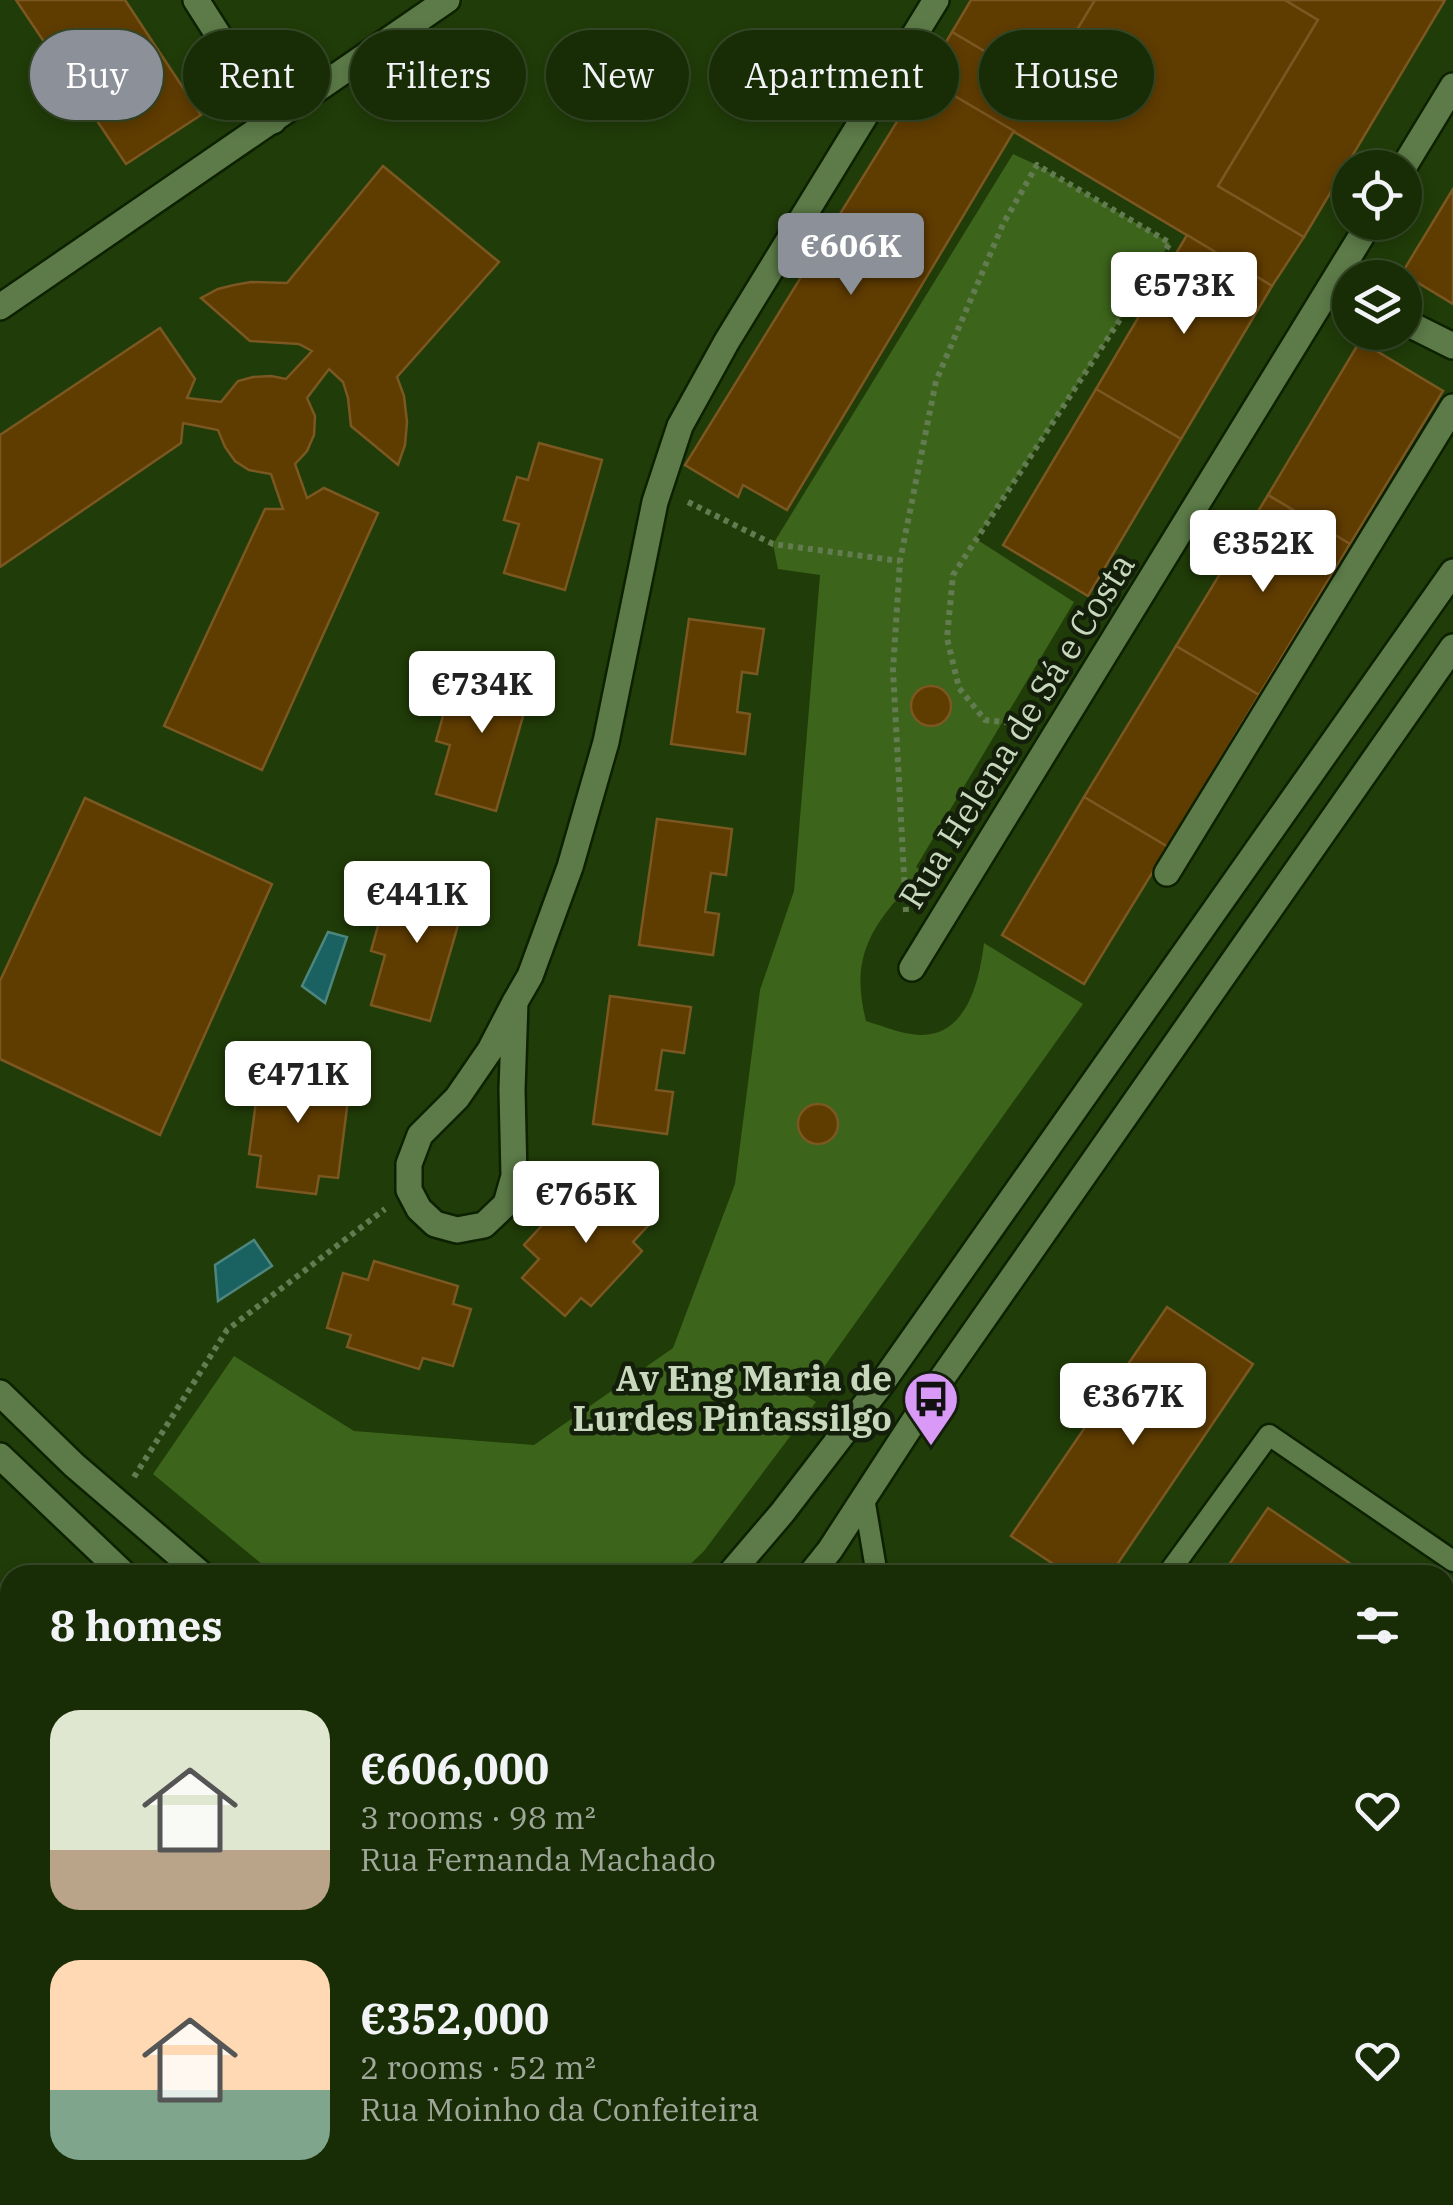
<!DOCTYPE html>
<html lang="en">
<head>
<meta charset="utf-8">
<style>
  :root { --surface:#182d06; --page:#253914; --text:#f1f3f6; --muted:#9fa89b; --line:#364928; --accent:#8c9099 }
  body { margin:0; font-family:"IBM Plex Serif",serif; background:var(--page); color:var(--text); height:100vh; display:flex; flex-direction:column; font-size:38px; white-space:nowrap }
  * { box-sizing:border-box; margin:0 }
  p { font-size:32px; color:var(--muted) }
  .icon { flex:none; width:55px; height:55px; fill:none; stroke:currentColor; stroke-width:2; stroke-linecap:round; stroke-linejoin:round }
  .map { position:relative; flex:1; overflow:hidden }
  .sheet { position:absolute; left:0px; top:1565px; width:1455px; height:640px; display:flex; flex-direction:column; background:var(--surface); border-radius:30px 30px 0 0; box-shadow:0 5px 15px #0003,0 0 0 2px var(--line) }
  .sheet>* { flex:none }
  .hud { position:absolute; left:30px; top:30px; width:1395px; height:90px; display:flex; gap:20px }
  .tools { position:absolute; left:1332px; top:150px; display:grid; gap:20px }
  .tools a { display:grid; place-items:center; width:90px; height:90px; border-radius:50%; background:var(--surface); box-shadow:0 5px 15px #0003,0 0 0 2px var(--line); font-size:50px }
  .price { position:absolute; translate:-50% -85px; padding:0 22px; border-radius:10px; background:#fff; color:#222; font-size:32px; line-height:65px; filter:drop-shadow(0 2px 5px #0008) }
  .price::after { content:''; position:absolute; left:50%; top:60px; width:30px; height:22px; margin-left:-15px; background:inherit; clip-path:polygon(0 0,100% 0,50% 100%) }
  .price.current { background:var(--accent); color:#fff }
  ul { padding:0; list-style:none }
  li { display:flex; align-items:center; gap:30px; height:250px; padding:0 50px }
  li span { display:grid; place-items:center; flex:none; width:280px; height:200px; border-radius:30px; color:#555 }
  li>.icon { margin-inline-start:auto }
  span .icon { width:120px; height:120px; fill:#fffc; stroke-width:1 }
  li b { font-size:42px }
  h2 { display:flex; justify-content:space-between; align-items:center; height:120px; padding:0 50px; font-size:42px }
  .tag { padding:0 35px; border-radius:45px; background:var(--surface); box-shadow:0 5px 15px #0003,0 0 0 2px var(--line); font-size:35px; line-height:90px }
  .tag.current { background:var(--accent); color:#fff }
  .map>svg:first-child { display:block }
</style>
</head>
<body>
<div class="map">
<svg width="1453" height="2205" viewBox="0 0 1453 2205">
  <rect width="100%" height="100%" fill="#203c08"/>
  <path fill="#3c641b" d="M1013 154 1037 165 1170 243 976 539 1074 602 916 867 929 875C917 884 902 893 892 905 861 943 854 973 866 1021 880 1025 896 1032 911 1034 965 1043 979 984 984 943L1083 1004 814 1381 794 1369 784 1381 816 1402 704 1551 679 1575H275L153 1474 234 1356 354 1431 534 1445 673 1348 735 1184 760 990 794 891 820 575 778 569 773 544Z"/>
  <g fill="#1a6262" stroke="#4e857d" stroke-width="2.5">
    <path d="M328 932 347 937 325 1003 302 986Z"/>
    <path d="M254 1240 272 1266 218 1301 215 1265Z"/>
  </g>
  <g fill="#5f3c00" stroke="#7b5721" stroke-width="2.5">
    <path d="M16 0H125L201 115 126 164Z"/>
    <path d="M971 0H1095L1043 86 952 32Z"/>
    <path d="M1095 0H1285L1318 20 1218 186 1304 237 1272 286 924 78 952 32 1043 86Z"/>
    <path d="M1285 0H1445L1304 237 1218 186 1318 20Z"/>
    <path d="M924 78 1014 131 787 510 743 485 738 497 685 465Z"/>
    <path d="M383 166 499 262 397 377 404 396 407 422 405 445 398 465 351 426 348 398 343 382 329 369 307 398 315 416 314 435 307 451 295 464 307 498 324 488 378 513 262 770 164 726 265 509H283L271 474 249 470 235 461 225 447 218 430 183 423 181 443 0 567V435L160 328 195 379 187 398 221 402 238 381 253 377 271 376 286 379 312 351 299 344 250 341 201 298 218 289 234 285 251 282 287 283Z"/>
    <path d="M1453 189V304L1402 273Z"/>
    <path d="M1187 235 1272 286 1181 439 1096 389Z"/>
    <path d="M1360 341 1443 391 1350 544 1268 495Z"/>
    <path d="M1096 389 1181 439 1088 596 1003 545Z"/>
    <path d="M539 443 602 460 565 590 504 573 519 524 504 520 517 477 528 480Z"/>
    <path d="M1268 495 1350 544 1259 695 1176 646Z"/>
    <path d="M689 619 764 629 757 674 742 672 737 712 750 714 745 754 671 744Z"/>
    <path d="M1176 646 1259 695 1168 847 1084 797Z"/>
    <path d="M471 663 533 681 496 811 436 794 450 745 436 741 448 698 459 701Z"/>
    <circle cx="931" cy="706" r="20"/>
    <path d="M1084 797 1168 847 1084 984 1002 935Z"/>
    <path d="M85 798 272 884 160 1135 0 1059V981Z"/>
    <path d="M657 819 732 829 726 875 711 873 705 912 719 914 713 955 639 945Z"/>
    <path d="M406 873 468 891 430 1021 371 1005 385 955 371 951 383 908 395 912Z"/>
    <path d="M610 996 691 1007 684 1053 662 1050 656 1090 673 1092 667 1134 593 1124Z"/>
    <path d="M275 1057 332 1064 329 1090 349 1092 338 1178 319 1176 316 1194 257 1187 261 1156 249 1154 259 1079 272 1081Z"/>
    <circle cx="818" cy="1124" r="20"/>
    <path d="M609 1179 654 1219 633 1242 642 1251 591 1306 581 1298 565 1316 522 1278 539 1259 524 1245 583 1181 597 1193Z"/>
    <path d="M374 1261 458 1286 453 1304 471 1309 453 1366 423 1358 419 1369 347 1347 351 1335 327 1328 343 1273 368 1280Z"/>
    <path d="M1167 1307 1253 1364 1110 1575H1070L1011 1536Z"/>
    <path d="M1268 1508 1367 1575H1222Z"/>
    <path d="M1445 1628 1453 1633V1906L1445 1918Z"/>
    <path d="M1445 2012 1453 2018V2205H1234L1219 2195H1445Z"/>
    <path d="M387 2195H774V2205H388Z"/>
  </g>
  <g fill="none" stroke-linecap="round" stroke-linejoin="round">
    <g stroke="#0d2100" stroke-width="25">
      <g id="service">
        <path d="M864 1498 877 1575"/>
        <path d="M1167 1575 1269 1435 1453 1561"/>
        <path d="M835 2195 836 2205"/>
        <path d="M1084 2195 1100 2205"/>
        <path d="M343 2205V2195"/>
      </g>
    </g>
    <g stroke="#0d2100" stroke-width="30">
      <g id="minor">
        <path d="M196 0 273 121"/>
        <path d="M1403 168 1453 86"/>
        <path d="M0 307 447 0"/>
        <path d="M1405 322 1453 346"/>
        <path d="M1167 873 1453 407"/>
        <path d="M912 968 1370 222"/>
        <path d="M515 1002 512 1090 514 1176 506 1204 484 1225 457 1230 435 1224 419 1209 409 1190V1164L420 1135 457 1098 490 1050 515 1002 530 976 570 867 606 742 655 502 680 426 727 341 936 0"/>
        <path d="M891 2195 903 2205"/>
      </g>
    </g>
    <g stroke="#0d2100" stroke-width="30">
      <g id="tertiary">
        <path d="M0 1393 74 1465 202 1575"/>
        <path d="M0 1456 125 1575"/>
        <path d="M729 1575 782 1513 882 1383 1453 572"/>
        <path d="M810 1575 830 1550 938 1384 1453 647"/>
        <path d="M247 2205 251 2195"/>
        <path d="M305 2205 309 2195"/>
      </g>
    </g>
    <g stroke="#637b51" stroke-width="6" stroke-dasharray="5 5" stroke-linecap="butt">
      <path d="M688 502 773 544 900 561"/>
      <path d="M906 912 893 670 900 561 936 381 1003 224 1037 165 1170 243 953 575 947 638 959 688 985 720 1026 724"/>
      <path d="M134 1477 227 1330 385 1209"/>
    </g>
    <use href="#service" stroke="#5c7b48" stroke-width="20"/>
    <use href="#minor" stroke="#5c7b48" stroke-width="25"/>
    <use href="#tertiary" stroke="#5c7b48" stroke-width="25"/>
  </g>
  <defs>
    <g id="bus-pin" transform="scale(2.875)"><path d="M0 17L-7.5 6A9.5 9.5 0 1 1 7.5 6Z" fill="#d99af7" stroke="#131f0a"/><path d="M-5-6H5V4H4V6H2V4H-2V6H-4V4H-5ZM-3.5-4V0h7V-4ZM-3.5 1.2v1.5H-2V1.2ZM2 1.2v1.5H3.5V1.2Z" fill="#111"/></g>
  </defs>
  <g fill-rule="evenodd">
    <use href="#bus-pin" x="931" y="1399"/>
  </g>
  <g text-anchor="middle" stroke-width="9" stroke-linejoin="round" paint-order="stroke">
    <g font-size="35" fill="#c7d8bd" stroke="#131f0a">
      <text transform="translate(1017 731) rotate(-58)" y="12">Rua Helena de Sá e Costa</text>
    </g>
    <g font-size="35" font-weight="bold" fill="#c7d8bd" stroke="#131f0a" text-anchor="end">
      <text x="892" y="1391">Av Eng Maria de<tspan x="892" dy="40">Lurdes Pintassilgo</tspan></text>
    </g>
  </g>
</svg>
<div class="tools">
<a><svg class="icon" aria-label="locate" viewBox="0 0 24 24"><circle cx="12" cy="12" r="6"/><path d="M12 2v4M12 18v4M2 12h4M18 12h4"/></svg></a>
<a><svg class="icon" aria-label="layers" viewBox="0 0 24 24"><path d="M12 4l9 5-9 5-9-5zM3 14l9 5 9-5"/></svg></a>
</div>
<b class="price current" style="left:851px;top:298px">€606K</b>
<b class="price" style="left:1184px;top:337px">€573K</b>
<b class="price" style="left:1263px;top:595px">€352K</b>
<b class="price" style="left:482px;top:736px">€734K</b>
<b class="price" style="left:417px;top:946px">€441K</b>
<b class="price" style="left:298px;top:1126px">€471K</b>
<b class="price" style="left:586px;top:1246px">€765K</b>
<b class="price" style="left:1133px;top:1448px">€367K</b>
<div class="hud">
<a class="tag current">Buy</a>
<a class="tag">Rent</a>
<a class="tag">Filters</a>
<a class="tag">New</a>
<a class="tag">Apartment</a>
<a class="tag">House</a>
</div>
<section class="sheet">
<h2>8 homes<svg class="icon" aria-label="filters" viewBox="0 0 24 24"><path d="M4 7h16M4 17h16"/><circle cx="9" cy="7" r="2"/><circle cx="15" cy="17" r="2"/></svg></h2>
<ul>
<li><span style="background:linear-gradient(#dfe7d0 70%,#b9a48a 0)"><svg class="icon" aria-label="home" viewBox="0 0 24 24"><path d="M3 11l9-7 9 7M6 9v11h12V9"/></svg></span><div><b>€606,000</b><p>3 rooms · 98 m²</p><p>Rua Fernanda Machado</p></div><svg class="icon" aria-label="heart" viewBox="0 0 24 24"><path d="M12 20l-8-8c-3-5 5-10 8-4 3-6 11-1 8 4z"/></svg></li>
<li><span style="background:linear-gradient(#ffd9b3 65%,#7fa58c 0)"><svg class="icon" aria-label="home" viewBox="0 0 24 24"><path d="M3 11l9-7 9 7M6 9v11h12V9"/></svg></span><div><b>€352,000</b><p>2 rooms · 52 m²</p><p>Rua Moinho da Confeiteira</p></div><svg class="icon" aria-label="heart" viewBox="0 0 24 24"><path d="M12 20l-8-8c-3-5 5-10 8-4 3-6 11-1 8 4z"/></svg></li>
</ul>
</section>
</div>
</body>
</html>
